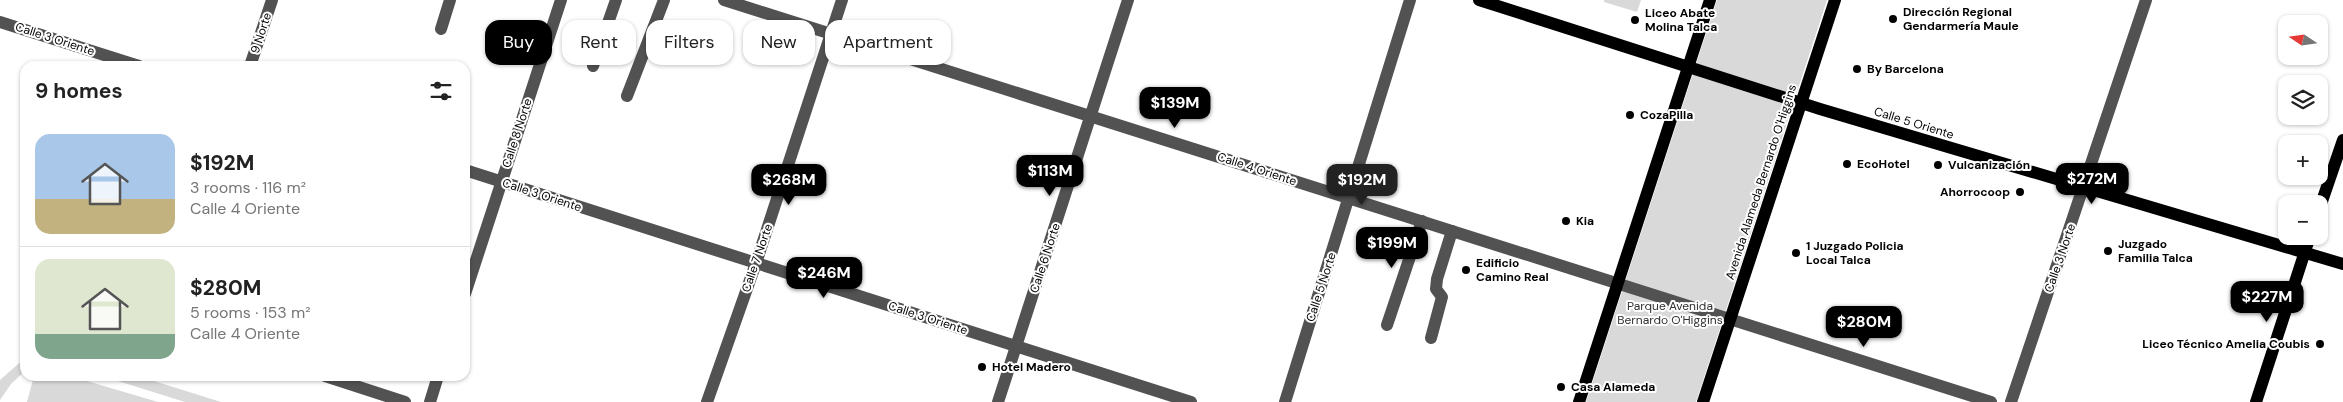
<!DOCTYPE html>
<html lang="en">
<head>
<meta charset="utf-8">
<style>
  :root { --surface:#fff; --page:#f2f2f2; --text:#222; --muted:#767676; --line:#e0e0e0; --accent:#000 }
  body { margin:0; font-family:"DM Sans",sans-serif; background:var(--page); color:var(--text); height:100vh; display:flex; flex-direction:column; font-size:19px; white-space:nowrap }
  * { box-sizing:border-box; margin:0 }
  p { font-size:16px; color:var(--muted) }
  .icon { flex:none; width:28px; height:28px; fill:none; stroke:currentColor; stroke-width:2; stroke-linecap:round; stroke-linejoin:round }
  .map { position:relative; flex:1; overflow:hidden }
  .drawer { position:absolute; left:20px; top:61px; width:450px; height:320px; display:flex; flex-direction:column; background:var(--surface); border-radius:15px; box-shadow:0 1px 4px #0004 }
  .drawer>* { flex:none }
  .guide { position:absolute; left:485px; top:20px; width:475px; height:45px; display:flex; gap:10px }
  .needle { width:32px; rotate:283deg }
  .buttons { position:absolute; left:2278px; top:15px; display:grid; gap:10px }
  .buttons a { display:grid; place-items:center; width:50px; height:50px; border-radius:10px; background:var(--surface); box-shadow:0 1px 4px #0004; font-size:25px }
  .price { position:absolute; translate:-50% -42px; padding:0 11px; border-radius:10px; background:var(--accent); color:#fff; font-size:16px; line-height:32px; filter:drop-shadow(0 1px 2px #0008) }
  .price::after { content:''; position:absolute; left:50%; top:30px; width:15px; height:11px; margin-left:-8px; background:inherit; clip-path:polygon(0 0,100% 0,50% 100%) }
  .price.active { background:#222; color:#fff }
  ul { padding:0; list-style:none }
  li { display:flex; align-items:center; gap:15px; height:125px; padding:0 15px }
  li+li { border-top:1px solid var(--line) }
  li span { display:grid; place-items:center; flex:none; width:140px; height:100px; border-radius:15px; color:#555 }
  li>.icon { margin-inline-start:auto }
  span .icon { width:60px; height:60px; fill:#fffc; stroke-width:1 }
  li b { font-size:21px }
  h2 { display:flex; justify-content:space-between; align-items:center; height:60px; padding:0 15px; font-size:21px }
  .chip { padding:0 18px; border-radius:15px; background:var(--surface); box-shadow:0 1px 4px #0004; font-size:18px; line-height:45px }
  .chip.active { background:var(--accent); color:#fff }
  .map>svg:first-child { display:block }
</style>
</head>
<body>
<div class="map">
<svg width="2343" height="402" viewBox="0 0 2343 402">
  <rect width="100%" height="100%" fill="#fff"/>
  <g fill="#d9d9d9">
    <path d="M1604 0H1641L1637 12 1604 2Z"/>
    <path d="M1717 0H1827L1696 402H1586Z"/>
    <path d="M25 358V371L11 384 0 400V380Z"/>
    <path d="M34 376H70L158 402H27Z"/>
    <path d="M102 376H138L221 402H185Z"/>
  </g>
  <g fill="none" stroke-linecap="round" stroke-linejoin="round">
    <g stroke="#525252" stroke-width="12">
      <path d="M724 0 1991 402"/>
      <path d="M0 22 139 66"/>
      <path d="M441 29 450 0"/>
      <path d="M250 66 272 0"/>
      <path d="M593 66 616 0"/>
      <path d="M627 96 664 0"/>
      <path d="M465 170 1191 402"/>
      <path d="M465 294 561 0"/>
      <path d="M1387 325 1422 221"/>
      <path d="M1431 338 1442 297 1436 289 1437 279 1452 231"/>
      <path d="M325 376 405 402"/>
      <path d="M430 402 438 376"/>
      <path d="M707 402 756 263 842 0"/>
      <path d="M998 402 1128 0"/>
      <path d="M1285 402 1410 0"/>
      <path d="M2011 402 2146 0"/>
    </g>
    <g stroke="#000" stroke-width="12">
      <path d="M1479 0 1820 109 2343 264"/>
      <path d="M2319 210 2343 140"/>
      <path d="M1579 402 1710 0"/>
      <path d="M1703 402 1835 0"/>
      <path d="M2256 402 2310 236"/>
    </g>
  </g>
  <g fill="#000" stroke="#fff" stroke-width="2">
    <circle cx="1893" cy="19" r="5"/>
    <circle cx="1635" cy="20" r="5"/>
    <circle cx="1857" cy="69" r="5"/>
    <circle cx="1630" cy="115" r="5"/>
    <circle cx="1847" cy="164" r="5"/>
    <circle cx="1938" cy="165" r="5"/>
    <circle cx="2020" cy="192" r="5"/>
    <circle cx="1566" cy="221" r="5"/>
    <circle cx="2108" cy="251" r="5"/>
    <circle cx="1796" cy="253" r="5"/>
    <circle cx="1466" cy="270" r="5"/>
    <circle cx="2320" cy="344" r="5"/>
    <circle cx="982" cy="367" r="5"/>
    <circle cx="1561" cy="387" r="5"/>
  </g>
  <g text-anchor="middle" stroke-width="4" stroke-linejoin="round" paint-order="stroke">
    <g font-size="12" font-weight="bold" fill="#000" stroke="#fff" text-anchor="start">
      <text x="1903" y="16">Dirección Regional<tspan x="1903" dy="14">Gendarmería Maule</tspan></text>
      <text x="1645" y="17">Liceo Abate<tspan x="1645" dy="14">Molina Talca</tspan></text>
      <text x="1867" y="73">By Barcelona</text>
      <text x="1640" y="119">CozaPilla</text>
      <text x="1857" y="168">EcoHotel</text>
      <text x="1948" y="169">Vulcanización</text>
      <text x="2010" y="196" text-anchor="end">Ahorrocoop</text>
      <text x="1576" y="225">Kia</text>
      <text x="2118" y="248">Juzgado<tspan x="2118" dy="14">Familia Talca</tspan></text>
      <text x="1806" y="250">1 Juzgado Policia<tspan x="1806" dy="14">Local Talca</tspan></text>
      <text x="1476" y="267">Edificio<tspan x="1476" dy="14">Camino Real</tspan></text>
      <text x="2310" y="348" text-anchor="end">Liceo Técnico Amelia Coubis</text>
      <text x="992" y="371">Hotel Madero</text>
      <text x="1571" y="391">Casa Alameda</text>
    </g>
    <g font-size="12" fill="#000" stroke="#fff">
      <text transform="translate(261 33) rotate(-72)" y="4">9 Norte</text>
      <text transform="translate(55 39) rotate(18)" y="4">Calle 3 Oriente</text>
      <text transform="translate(1914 123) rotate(17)" y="4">Calle 5 Oriente</text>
      <text transform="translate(517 133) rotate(-72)" y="4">Calle 8 Norte</text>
      <text transform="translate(1257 169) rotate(18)" y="4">Calle 4 Oriente</text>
      <text transform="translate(1761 182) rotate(-72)" y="4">Avenida Alameda Bernardo O'Higgins</text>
      <text transform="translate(542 195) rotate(18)" y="4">Calle 3 Oriente</text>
      <text transform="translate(757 258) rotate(-71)" y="4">Calle 7 Norte</text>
      <text transform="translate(1045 258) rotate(-72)" y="4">Calle 6 Norte</text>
      <text transform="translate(2060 258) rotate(-71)" y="4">Calle 3 Norte</text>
      <text transform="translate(1321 287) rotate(-72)" y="4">Calle 5 Norte</text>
      <text transform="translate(928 318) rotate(18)" y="4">Calle 3 Oriente</text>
    </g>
    <g font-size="12" fill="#303030" stroke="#fff">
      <text x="1670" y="310">Parque Avenida<tspan x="1670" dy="14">Bernardo O'Higgins</tspan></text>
    </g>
  </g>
</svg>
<div class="buttons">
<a><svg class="needle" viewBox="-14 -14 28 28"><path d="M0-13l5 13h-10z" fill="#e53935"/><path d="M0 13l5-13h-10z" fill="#767676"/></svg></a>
<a><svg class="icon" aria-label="layers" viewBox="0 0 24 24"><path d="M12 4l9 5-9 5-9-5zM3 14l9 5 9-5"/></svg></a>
<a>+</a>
<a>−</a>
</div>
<b class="price" style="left:1175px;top:129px">$139M</b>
<b class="price" style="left:1050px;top:197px">$113M</b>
<b class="price" style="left:2092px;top:205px">$272M</b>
<b class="price" style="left:789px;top:206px">$268M</b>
<b class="price active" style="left:1362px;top:206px">$192M</b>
<b class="price" style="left:1392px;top:269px">$199M</b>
<b class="price" style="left:824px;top:299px">$246M</b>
<b class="price" style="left:2267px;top:323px">$227M</b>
<b class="price" style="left:1864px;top:348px">$280M</b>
<div class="guide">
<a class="chip active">Buy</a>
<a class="chip">Rent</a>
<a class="chip">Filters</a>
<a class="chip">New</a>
<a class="chip">Apartment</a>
</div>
<section class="drawer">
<h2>9 homes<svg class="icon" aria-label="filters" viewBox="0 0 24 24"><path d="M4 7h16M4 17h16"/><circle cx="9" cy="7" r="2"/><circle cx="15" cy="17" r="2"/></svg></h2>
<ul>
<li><span style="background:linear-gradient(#a9c7e8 65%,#c2b280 0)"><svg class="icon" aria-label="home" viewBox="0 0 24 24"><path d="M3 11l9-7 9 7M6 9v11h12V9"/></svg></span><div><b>$192M</b><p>3 rooms · 116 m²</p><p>Calle 4 Oriente</p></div></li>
<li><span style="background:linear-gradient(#dfe7d0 75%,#7fa58c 0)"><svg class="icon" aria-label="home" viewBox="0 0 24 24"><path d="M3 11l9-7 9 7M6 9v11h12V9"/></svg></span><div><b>$280M</b><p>5 rooms · 153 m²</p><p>Calle 4 Oriente</p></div></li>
</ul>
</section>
</div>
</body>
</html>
